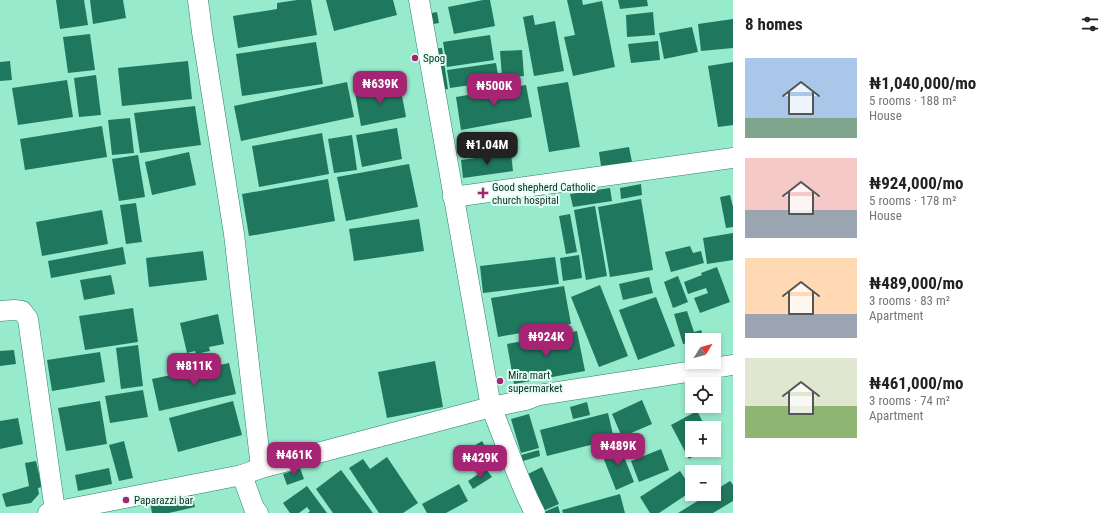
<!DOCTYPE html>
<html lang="en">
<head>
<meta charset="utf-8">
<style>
  :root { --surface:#fff; --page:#f2f2f2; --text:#222; --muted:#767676; --accent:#a52473 }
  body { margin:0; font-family:"Roboto Condensed",sans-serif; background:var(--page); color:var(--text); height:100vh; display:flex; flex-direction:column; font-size:15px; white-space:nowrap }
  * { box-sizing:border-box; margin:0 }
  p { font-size:13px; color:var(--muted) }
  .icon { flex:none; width:22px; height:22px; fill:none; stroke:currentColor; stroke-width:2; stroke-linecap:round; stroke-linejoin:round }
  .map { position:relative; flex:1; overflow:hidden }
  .sheet { display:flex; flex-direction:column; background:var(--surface); width:380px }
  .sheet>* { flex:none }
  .needle { width:26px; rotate:53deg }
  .buttons { position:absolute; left:685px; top:333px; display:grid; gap:8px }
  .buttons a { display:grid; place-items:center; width:36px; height:36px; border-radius:0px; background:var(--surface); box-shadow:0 2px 6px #0003; font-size:20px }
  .price { position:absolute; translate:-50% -34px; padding:0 9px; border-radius:8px; background:var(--accent); color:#fff; font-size:13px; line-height:26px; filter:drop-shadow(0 1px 2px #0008) }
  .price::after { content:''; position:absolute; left:50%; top:24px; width:12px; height:9px; margin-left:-6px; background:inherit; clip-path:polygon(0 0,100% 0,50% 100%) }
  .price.current { background:#222; color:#fff }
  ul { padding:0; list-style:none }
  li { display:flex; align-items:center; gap:12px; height:100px; padding:0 12px }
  li span { display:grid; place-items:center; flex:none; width:112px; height:80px; border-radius:0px; color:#555 }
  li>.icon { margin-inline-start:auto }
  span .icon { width:48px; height:48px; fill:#fffc; stroke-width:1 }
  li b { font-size:17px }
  h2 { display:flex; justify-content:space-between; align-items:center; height:48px; padding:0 12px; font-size:17px }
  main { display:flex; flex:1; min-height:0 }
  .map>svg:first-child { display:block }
</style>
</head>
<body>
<main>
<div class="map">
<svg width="733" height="513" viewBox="0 0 733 513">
  <rect width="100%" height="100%" fill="#97eacb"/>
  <g fill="#1f785e">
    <path d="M56 0H84L88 25 60 29Z"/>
    <path d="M90 0H123L126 18 93 24Z"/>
    <path d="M297 0H311L317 35 238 48 233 16 277 9V3Z"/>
    <path d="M326 0H393L397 15 334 31Z"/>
    <path d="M483 0H490L495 26 454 34 448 7Z"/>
    <path d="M567 0H582L583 5 602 1 615 67 573 76 564 37 575 35Z"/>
    <path d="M618 0H647L648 6 620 9Z"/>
    <path d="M437 12 439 23 428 25 426 14Z"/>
    <path d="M653 12 655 35 627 37 626 15Z"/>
    <path d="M533 15 535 25 555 21 564 71 534 76 523 17Z"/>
    <path d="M733 19V48L701 51 698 24Z"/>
    <path d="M692 27 698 52 664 59 659 33Z"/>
    <path d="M90 34 95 70 68 73 63 37Z"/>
    <path d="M490 35 494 60 447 67 443 42Z"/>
    <path d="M658 41 660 60 631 63 628 44Z"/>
    <path d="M316 42 323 84 242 96 236 54Z"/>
    <path d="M442 48 448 89 435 91 429 49Z"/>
    <path d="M522 50 524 76 502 78 500 51Z"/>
    <path d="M10 61 12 80 0 81V62Z"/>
    <path d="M188 61 192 99 122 106 118 68Z"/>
    <path d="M733 62V125L718 127 708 66Z"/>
    <path d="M496 63 499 81 450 88 447 70Z"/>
    <path d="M96 75 101 115 79 117 74 78Z"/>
    <path d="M67 80 73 117 18 125 12 88Z"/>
    <path d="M347 82 354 117 241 141 234 106Z"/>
    <path d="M568 82 580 147 549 152 537 87Z"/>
    <path d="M400 85 406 117 361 126 355 93Z"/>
    <path d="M526 85 532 117 461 130 456 97Z"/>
    <path d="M195 106 201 145 140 153 134 113Z"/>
    <path d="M130 118 134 153 112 155 108 120Z"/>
    <path d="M102 126 107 157 25 170 20 139Z"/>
    <path d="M397 128 402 159 362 167 356 135Z"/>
    <path d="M322 133 329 174 259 187 252 146Z"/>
    <path d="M352 135 357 170 334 173 328 139Z"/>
    <path d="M629 147 632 162 601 166 599 152Z"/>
    <path d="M189 152 196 185 152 195 145 162Z"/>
    <path d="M511 153 513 171 463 178 461 160Z"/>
    <path d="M138 155 145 197 119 201 112 159Z"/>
    <path d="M409 164 418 207 346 221 337 177Z"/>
    <path d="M328 179 335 221 249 236 242 194Z"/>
    <path d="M641 184 642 195 621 199 620 188Z"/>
    <path d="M610 188 612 201 573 207 570 194Z"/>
    <path d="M730 195 733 207V227L726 228 720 197Z"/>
    <path d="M641 199 653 270 610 277 598 207Z"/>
    <path d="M136 203 142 242 126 244 120 205Z"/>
    <path d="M595 206 607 276 586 280 574 210Z"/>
    <path d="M102 210 108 244 42 256 36 222Z"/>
    <path d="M570 214 577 252 566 254 559 216Z"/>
    <path d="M419 219 424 251 354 261 349 229Z"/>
    <path d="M733 233V260L707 264 703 238Z"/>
    <path d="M690 246 693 253 701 251 704 263 671 272 665 252Z"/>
    <path d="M123 247 126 264 51 278 48 261Z"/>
    <path d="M203 251 207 280 149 287 146 258Z"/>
    <path d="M579 255 582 278 563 281 560 258Z"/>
    <path d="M555 257 559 284 483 293 480 266Z"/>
    <path d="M717 267 730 302 700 313 694 298 708 293 706 288 688 294 684 282 702 275 701 273Z"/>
    <path d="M111 275 115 294 84 300 80 280Z"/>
    <path d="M678 276 688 302 673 308 664 282Z"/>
    <path d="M649 277 653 293 623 300 619 284Z"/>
    <path d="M600 285 628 356 599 367 571 297Z"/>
    <path d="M564 286 571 324 498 337 491 298Z"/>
    <path d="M656 297 675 346 638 360 619 310Z"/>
    <path d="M133 308 138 342 85 350 79 316Z"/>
    <path d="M687 311 694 332 701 330 704 338 692 340V342L683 344 674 314Z"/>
    <path d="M218 314 224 344 209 347 210 351 196 354 195 351 187 353 180 323Z"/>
    <path d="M577 331 585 371 514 384 507 344Z"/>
    <path d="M138 345 143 386 121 389 116 348Z"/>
    <path d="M14 350 16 364 0 366V351Z"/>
    <path d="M692 351V362L689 365 686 352Z"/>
    <path d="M100 352 105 382 52 391 47 360Z"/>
    <path d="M435 361 443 407 387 418 378 372Z"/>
    <path d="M229 363 236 394 159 411 152 379Z"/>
    <path d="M143 390 148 417 110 423 105 396Z"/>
    <path d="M642 400 652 424 622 437 612 414Z"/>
    <path d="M100 401 107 444 66 451 58 408Z"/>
    <path d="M233 401 242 435 178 452 169 418Z"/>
    <path d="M587 402 590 415 573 419 570 407Z"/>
    <path d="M697 411 706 428H692V450H705L689 459 671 425Z"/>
    <path d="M608 413 614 439 547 456 540 430Z"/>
    <path d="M529 414 539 448 521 453 511 419Z"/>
    <path d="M18 418 23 444 0 449V421Z"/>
    <path d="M124 441 133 478 119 481 109 445Z"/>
    <path d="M482 441 494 462 481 470 469 449Z"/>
    <path d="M619 444 634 482 616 490 601 452Z"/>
    <path d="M661 449 669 470 639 482 631 461Z"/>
    <path d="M539 450 540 456 523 461 521 455Z"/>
    <path d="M387 457 418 503 403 513H379L349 468 363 459 370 469Z"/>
    <path d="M36 461 42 487 38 488 39 494 31 503 6 507 2 494 29 486 25 463Z"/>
    <path d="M542 467 559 504 543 511 526 475Z"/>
    <path d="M109 468 112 484 78 491 75 475Z"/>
    <path d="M300 468 304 479 287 485 283 474Z"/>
    <path d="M486 469 492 477 473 489 468 481Z"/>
    <path d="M341 470 373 513H333L316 489Z"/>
    <path d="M680 471 692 489V491L659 513H650L640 497Z"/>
    <path d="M730 481 733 485V501L713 513H678L709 494H714V491Z"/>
    <path d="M459 484 468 501 446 513H427L422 504Z"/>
    <path d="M307 486 327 513H308L310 511 307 507 299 513H290L283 503Z"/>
    <path d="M191 491 195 507 169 513H152L150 502Z"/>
    <path d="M620 494 625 513H563L562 510Z"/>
    <path d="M558 506 560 513H544V512Z"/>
  </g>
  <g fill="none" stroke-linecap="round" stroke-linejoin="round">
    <g stroke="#2a8166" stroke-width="21">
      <g id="minor">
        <path d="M198 0 202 32 234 234 261 468"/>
        <path d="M419 0 491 407C506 442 517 479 535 513"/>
        <path d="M453 197 733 158"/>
        <path d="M0 311 14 310 22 311 28 319 55 511"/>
        <path d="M242 475 254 508 258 513"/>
        <path d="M48 513 242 475 261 468 491 407 526 400 539 395 733 365"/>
      </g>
    </g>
    <use href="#minor" stroke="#fff" stroke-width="20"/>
  </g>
  <g fill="#a52473" stroke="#e6fdf4" stroke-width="1.5">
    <circle cx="415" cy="58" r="4"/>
    <path d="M481 187h4v4h4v4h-4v4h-4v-4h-4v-4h4z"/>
    <circle cx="500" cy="381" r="4"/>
    <circle cx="126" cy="500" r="4"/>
  </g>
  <g text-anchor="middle" stroke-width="4" stroke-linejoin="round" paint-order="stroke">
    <g font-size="11" fill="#082d21" stroke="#e6fdf4" text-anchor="start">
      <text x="423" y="62">Spog</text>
      <text x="492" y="191">Good shepherd Catholic<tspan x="492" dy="13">church hospital</tspan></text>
      <text x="508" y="379">Mira mart<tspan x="508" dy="13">supermarket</tspan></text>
      <text x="134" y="504">Paparazzi bar</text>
    </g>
  </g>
</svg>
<div class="buttons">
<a><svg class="needle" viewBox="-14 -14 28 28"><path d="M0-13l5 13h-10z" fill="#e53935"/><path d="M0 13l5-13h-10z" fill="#767676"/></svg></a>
<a><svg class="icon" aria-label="locate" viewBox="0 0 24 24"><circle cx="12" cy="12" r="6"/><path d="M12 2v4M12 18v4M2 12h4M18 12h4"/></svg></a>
<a>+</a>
<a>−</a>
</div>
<b class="price" style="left:380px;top:105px">₦639K</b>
<b class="price" style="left:494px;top:107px">₦500K</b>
<b class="price current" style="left:487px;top:166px">₦1.04M</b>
<b class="price" style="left:546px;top:358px">₦924K</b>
<b class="price" style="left:194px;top:387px">₦811K</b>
<b class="price" style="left:618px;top:467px">₦489K</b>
<b class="price" style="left:294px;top:476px">₦461K</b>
<b class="price" style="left:480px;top:479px">₦429K</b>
</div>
<section class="sheet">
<h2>8 homes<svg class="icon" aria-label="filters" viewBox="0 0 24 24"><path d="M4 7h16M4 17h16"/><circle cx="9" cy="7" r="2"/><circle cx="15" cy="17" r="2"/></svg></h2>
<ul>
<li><span style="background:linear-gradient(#a9c7e8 75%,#7fa58c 0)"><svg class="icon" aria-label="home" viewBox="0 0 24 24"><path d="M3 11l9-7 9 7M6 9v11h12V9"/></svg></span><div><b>₦1,040,000/mo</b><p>5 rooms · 188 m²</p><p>House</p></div></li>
<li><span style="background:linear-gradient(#f6c9c9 65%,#9aa5b1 0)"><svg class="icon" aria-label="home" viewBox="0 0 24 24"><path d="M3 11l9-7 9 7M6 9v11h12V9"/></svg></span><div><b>₦924,000/mo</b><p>5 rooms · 178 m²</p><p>House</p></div></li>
<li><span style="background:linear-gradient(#ffd9b3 70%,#9aa5b1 0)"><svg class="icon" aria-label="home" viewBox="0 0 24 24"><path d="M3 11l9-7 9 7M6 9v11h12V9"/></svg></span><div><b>₦489,000/mo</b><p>3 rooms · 83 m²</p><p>Apartment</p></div></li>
<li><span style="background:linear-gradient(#dfe7d0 60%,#8fb573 0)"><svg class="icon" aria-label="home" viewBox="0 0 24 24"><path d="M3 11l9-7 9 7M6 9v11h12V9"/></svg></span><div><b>₦461,000/mo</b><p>3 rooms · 74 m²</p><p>Apartment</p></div></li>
</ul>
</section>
</main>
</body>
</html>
